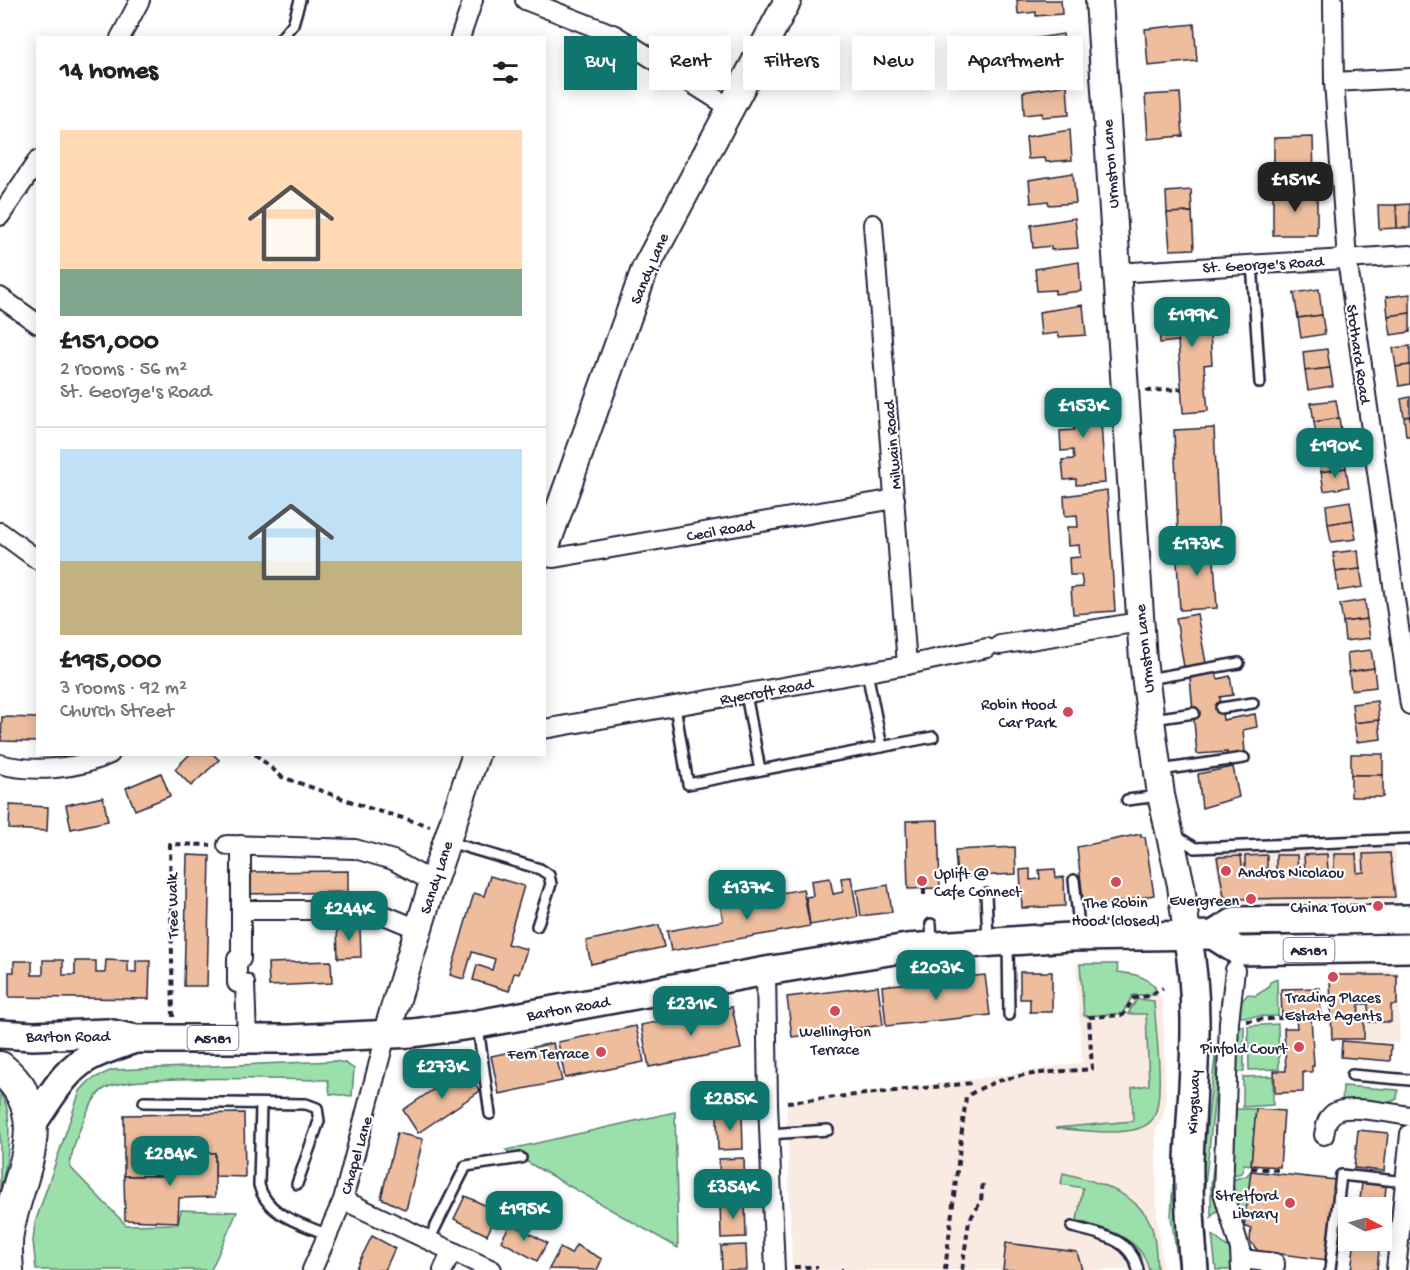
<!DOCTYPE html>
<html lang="en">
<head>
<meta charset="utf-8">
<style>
  :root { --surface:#fff; --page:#f6f6f6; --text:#222; --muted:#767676; --line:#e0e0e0; --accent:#0f766e }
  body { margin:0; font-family:"Gochi Hand",sans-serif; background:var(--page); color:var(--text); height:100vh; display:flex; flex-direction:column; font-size:22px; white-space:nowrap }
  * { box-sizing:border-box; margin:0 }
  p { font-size:20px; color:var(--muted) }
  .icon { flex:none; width:33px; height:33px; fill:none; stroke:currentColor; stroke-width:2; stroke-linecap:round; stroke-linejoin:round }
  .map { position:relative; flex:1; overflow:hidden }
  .drawer { position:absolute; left:36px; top:36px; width:510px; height:720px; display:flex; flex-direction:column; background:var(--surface); border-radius:0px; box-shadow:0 3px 15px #0003 }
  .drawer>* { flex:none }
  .banner { position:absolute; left:564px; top:36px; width:570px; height:54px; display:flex; gap:12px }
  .needle { width:39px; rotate:96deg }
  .fabs { position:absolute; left:1338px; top:1197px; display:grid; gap:12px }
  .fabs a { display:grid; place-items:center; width:54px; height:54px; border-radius:0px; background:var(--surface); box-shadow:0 3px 15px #0003; font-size:30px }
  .price { position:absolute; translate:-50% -51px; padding:0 14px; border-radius:12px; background:var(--accent); color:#fff; font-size:20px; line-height:39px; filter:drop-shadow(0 2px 3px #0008) }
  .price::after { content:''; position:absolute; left:50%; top:36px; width:18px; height:14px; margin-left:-9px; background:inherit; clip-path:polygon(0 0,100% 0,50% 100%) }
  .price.current { background:#222; color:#fff }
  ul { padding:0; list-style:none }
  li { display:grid; align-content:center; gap:12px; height:318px; padding:0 24px }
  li+li { border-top:2px solid var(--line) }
  li span { display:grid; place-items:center; height:186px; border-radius:0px; color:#555 }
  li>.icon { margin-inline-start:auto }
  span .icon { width:108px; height:108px; fill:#fffc; stroke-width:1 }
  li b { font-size:26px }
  h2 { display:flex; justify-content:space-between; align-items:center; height:72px; padding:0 24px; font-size:26px }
  .chip { padding:0 21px; border-radius:0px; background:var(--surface); box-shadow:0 3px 15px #0003; font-size:21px; line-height:54px }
  .chip.current { background:var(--accent); color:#fff }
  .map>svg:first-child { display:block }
</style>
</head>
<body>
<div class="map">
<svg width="1410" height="1270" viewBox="0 0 1410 1270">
  <rect width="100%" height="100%" fill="#fff"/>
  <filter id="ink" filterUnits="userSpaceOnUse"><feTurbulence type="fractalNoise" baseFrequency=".0167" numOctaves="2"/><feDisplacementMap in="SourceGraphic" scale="12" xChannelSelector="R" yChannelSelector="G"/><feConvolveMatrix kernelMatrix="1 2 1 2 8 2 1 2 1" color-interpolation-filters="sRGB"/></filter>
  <g filter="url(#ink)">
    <g fill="#faebe2">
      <path d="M1395 844 1397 902 1228 904 1221 899 1214 849Z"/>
      <path d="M1076 964H1117L1118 972 1136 974 1148 979 1160 995 1163 1006 1166 1103 1162 1120 1156 1129 1157 1217 1163 1270H792L786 1103 1006 1075 1082 1062Z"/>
      <path d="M1398 971 1400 1043 1330 1039 1328 973Z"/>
    </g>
    <g fill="#9bdfab" stroke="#5e8073" stroke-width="1.5">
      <path d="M1080 964H1117L1118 972C1133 974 1144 975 1155 987L1156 995H1133L1122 1014 1084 1016Z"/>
      <path d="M1277 979 1278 1016 1235 1017 1237 1006 1248 994 1255 996 1268 988 1270 982Z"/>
      <path d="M1137 999 1154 1001C1155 1026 1167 1104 1151 1121 1136 1139 1076 1130 1055 1128L1133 1121 1132 1088 1149 1085 1146 1014H1128Z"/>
      <path d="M1278 1024 1279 1069 1249 1070 1248 1026Z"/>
      <path d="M1234 1026H1244V1072H1232Z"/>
      <path d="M1216 1049V1086L1204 1195 1209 1270H1205L1201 1175Z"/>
      <path d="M335 1061 345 1063 354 1069 352 1096 330 1094 328 1080C288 1080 131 1073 104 1089 89 1098 71 1149 70 1167L126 1225 178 1224 181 1210 237 1212 211 1270H36L33 1241 35 1223 80 1091 90 1080 112 1070Z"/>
      <path d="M1273 1076V1105L1243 1107V1077Z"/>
      <path d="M1343 1086 1398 1090 1397 1099 1384 1105 1342 1102Z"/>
      <path d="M0 1093C16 1114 7 1166 0 1190Z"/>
      <path d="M1220 1109V1207L1211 1217V1185Z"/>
      <path d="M1233 1109H1256L1251 1165 1244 1164 1242 1173 1229 1176Z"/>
      <path d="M675 1112 678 1248 506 1150Z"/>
      <path d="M1251 1171 1244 1227 1233 1203 1234 1188 1231 1180 1246 1176Z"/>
      <path d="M1063 1173C1093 1180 1142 1194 1152 1228 1156 1241 1156 1256 1157 1270H1149C1141 1235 1105 1231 1077 1220L1083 1188 1061 1184Z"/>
      <path d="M1173 1184 1178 1195 1184 1270H1179L1171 1216Z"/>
      <path d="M1212 1235 1233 1251V1270H1216Z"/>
    </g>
    <g fill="#edbd9e" stroke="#22223b" stroke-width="1.5">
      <path d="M1017 0H1061L1062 14 1036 16V12L1018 14Z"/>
      <path d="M1194 24 1197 61 1148 66 1145 29Z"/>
      <path d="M1063 34 1065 63 1039 66V62L1021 63 1019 41Z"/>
      <path d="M1067 85 1069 115 1042 117V113L1024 115 1023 92Z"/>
      <path d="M1180 93 1183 136 1148 139 1145 95Z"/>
      <path d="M1070 130 1072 160 1046 162 1045 158 1028 159 1026 137Z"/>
      <path d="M1313 137 1314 179H1274V138Z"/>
      <path d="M1073 173 1076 203 1049 205 1048 201 1031 203 1029 180Z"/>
      <path d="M1191 190 1192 212 1167 213 1166 192Z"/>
      <rect x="1273" y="191" width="44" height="44"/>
      <path d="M1410 204V228H1397L1396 205Z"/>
      <path d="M1378 205H1396L1397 228 1379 229Z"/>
      <path d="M1192 212 1194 249 1170 250 1167 213Z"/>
      <path d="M1075 218 1078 248 1051 250V246L1033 248 1031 225Z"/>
      <path d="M1079 262 1081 291 1055 294V290L1037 291 1035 269Z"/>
      <path d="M1319 289 1322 315 1298 318 1294 293Z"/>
      <path d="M1410 294V313L1388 316 1386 297Z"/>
      <path d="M1083 305 1086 335 1059 337 1058 333 1041 335 1039 312Z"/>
      <path d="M1223 305 1225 331 1210 333 1212 364 1204 365 1208 411 1183 413 1178 341 1160 343 1158 310Z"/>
      <path d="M1410 313V332L1391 335 1388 316Z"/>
      <path d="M1322 315 1325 334 1301 338 1298 318Z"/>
      <path d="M1410 346V365L1396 367 1393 348Z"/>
      <path d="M1327 349 1330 368 1305 371 1303 352Z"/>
      <path d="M1410 365V384L1399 386 1396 367Z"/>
      <path d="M1330 368 1333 386 1308 390 1305 371Z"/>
      <path d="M1099 392 1105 483 1076 485V479L1064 480 1062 460 1074 459 1073 450 1061 451 1060 431 1074 430 1073 419 1062 420 1060 395Z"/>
      <path d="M1410 397V416L1404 417 1401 399Z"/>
      <path d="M1336 400 1339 418 1314 422 1311 403Z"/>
      <path d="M1410 416V436H1406L1404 417Z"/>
      <path d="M1339 418 1342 437 1317 441 1314 422Z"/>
      <path d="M1214 428 1219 532 1178 534 1174 430Z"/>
      <path d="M1343 450 1346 468 1321 472 1318 453Z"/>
      <path d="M1346 468 1349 487 1324 491 1321 472Z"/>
      <path d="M1107 490 1115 611 1073 614 1071 588 1083 587 1081 575H1070L1069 558 1080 557 1079 545 1068 546 1067 527H1078L1077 515 1065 516 1064 496Z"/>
      <path d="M1350 501 1353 520 1328 524 1326 505Z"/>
      <path d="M1353 520 1356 539 1331 542 1328 524Z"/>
      <path d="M1213 543 1217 608 1180 610 1176 546Z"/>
      <path d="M1358 550 1360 569 1336 572 1333 553Z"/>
      <path d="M1360 569 1363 587 1338 591 1336 572Z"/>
      <path d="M1365 600 1367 619 1343 622 1340 604Z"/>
      <path d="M1197 614 1206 663 1184 667 1176 618Z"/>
      <path d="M1367 619 1370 638 1345 641 1343 622Z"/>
      <path d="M1371 650 1374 668 1349 672 1347 653Z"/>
      <path d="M1374 668 1376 687 1351 690 1349 672Z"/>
      <path d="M1216 673 1218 679 1230 676 1233 695 1220 697 1223 720 1255 714 1257 727 1243 730 1245 752 1229 756 1227 752 1197 754 1190 678Z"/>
      <path d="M1377 701 1379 720 1354 723 1352 704Z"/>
      <path d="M2 717 38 718V742L1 741Z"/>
      <path d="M1379 720 1381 739 1357 742 1354 723Z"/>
      <path d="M190 754H213L219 760 191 786 175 769Z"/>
      <rect x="1351" y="754" width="32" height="21"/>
      <path d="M1233 767 1239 797 1202 808 1198 774Z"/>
      <path d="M161 773 170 796 135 810 126 788Z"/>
      <rect x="1351" y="775" width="32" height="22"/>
      <path d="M103 797 108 821 71 829 66 805Z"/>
      <path d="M10 805 48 807 47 831 9 829Z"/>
      <path d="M938 820 940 888 908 889 906 821Z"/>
      <path d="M1141 834V837H1145L1154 895 1084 909 1077 847Z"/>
      <path d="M1015 847 1016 874 957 877 955 850Z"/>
      <path d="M1390 853 1395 897 1228 899 1224 896 1217 857 1241 856 1243 874H1245V856L1267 855V873H1276V855H1297L1298 873H1305L1304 855 1327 854 1328 873H1334V854H1356L1357 873 1364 872 1363 854Z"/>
      <path d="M187 855 210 856 207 986H184Z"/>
      <path d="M1030 869V880L1040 879 1039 870 1055 869 1056 878 1064 877 1065 906 1022 908 1020 870Z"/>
      <path d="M348 871V892L243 894V872Z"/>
      <path d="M490 876 524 886 507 944 527 949 519 974 514 973 509 991 473 980 477 965 492 970 495 959 472 952 464 979 450 975 474 893 484 896Z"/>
      <path d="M851 877 858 917 810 925 806 897 813 896 811 881 830 878 833 894 843 892 841 878Z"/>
      <path d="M888 885 892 912 861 916 857 890Z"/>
      <path d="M803 889 810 926 671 951 667 931 723 921 720 904Z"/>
      <path d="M659 925 664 947 591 964 586 941Z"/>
      <path d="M360 927 361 957 338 958 337 928Z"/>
      <path d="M43 960H63V975H75V961H96V973H105L106 960 128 961V972H136V961H150L149 999 9 997V972H14V961H32V975H43Z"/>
      <path d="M331 961 332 983 269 986 268 963Z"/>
      <path d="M1020 972H1052V1012H1030V999H1020Z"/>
      <path d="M985 975 990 1015 886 1026 882 986Z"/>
      <path d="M1330 975H1397V1005H1391V1022H1369L1368 1004H1359L1358 1020H1364V1039H1332Z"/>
      <path d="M878 986 883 1025 792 1037 787 997Z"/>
      <path d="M1320 988 1321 1017H1311L1314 1066H1312V1072H1303V1092L1275 1093 1274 1071H1286L1284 1028H1297L1296 1019H1282L1281 989Z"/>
      <path d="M732 1007 741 1049 649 1067 641 1025Z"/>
      <path d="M636 1026 644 1062 565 1078 558 1042Z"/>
      <path d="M1342 1041 1391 1045 1390 1061 1341 1057Z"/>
      <path d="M553 1043 562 1081 499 1094 491 1056Z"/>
      <path d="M465 1068 480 1091 418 1133 403 1110Z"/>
      <path d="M1256 1109 1284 1111 1280 1167 1251 1165Z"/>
      <path d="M244 1113 245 1177 215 1176V1153L163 1152 164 1176H124V1115Z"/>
      <path d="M742 1114 743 1149 718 1150 717 1115Z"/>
      <path d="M1358 1130 1388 1133 1384 1171 1354 1168Z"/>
      <path d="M397 1133 423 1139 406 1210 381 1198Z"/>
      <path d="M163 1152 215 1153V1197L179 1198 178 1222 125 1220 124 1176H164Z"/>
      <path d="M744 1158 745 1194 720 1195 719 1159Z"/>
      <path d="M1251 1171 1336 1180 1327 1260 1258 1251 1250 1241 1251 1228 1244 1227Z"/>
      <path d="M1362 1183 1386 1186 1382 1230V1208H1359Z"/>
      <path d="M465 1196 493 1209 496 1203 501 1206 487 1235 454 1219Z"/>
      <path d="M720 1202H745L746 1237 721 1238Z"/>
      <path d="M511 1223 547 1243 537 1261 501 1241Z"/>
      <path d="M372 1236 395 1248 385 1270H355Z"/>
      <path d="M1355 1240H1380L1377 1270H1351Z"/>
      <path d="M1006 1243 1077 1252 1082 1270H1003Z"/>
      <path d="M576 1245 602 1259 597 1270 549 1269 560 1248 571 1254Z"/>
      <path d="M746 1245 747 1270H722L721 1246Z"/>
    </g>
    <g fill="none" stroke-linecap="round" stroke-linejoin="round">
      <g stroke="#22223b" stroke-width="14">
        <g id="lane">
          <path d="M281 38 293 24 300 0"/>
          <path d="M1252 263 1260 383"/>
          <path d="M867 672 882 747"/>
          <path d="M1148 679 1239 663"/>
          <path d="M746 694 760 770"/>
          <path d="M675 706 688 784 933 737"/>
          <path d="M1221 708 1253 703"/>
          <path d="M1153 719 1194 713"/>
          <path d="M1160 770 1244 758"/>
          <path d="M1127 800 1159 796"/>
          <path d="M1176 836 1195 848 1410 839"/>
          <path d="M449 842 540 869 549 875 551 884 537 926"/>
          <path d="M1074 880 1080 935"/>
          <path d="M986 894 988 939"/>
          <path d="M931 924 932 943"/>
          <path d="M1008 942 1009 1015"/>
          <path d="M478 1027 490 1114"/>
          <path d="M1352 1075 1410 1080"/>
          <path d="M144 1102 306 1104 317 1108 319 1121 297 1184"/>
          <path d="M261 1104 259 1185C267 1216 301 1223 328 1235"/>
          <path d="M769 1134 828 1130"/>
          <path d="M1072 1227C1100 1234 1131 1238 1138 1270"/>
          <path d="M429 1240 466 1166 521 1158"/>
          <path d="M1330 1270 1341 1175 1406 1182"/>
        </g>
      </g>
      <g stroke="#22223b" stroke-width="22">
        <g id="street">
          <path d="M525 0 615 35 729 107"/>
          <path d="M1333 0 1334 82 1347 259 1410 705"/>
          <path d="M120 38 140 0"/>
          <path d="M460 38 473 0"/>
          <path d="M1334 82 1410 78"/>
          <path d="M0 216 38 160"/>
          <path d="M873 224 907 665"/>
          <path d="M1116 273 1410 255"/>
          <path d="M0 297 38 324"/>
          <path d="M0 532 38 560"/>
          <path d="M544 557 554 558 895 499"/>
          <path d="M1000 645 1127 624H1140"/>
          <path d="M544 729 907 665 987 648"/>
          <path d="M0 764C33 773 79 769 110 754"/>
          <path d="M227 845 355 849 393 860 433 882"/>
          <path d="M241 845V959H237V983H245L247 1038"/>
          <path d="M241 910H372L418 929"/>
          <path d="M1235 970 1229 1022 1223 1192 1240 1249 1241 1270"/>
          <path d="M766 971 768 1103 775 1270"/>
          <path d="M1324 1135C1326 1126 1326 1119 1334 1113 1346 1103 1393 1114 1410 1116"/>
          <path d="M343 1200 492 1270"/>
          <path d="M1242 1259 1275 1263V1266"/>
          <path d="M312 1270 343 1200 386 1035"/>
          <path d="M443 1270 452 1251"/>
          <path d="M1396 1270 1410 1134"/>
        </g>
      </g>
      <g stroke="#22223b" stroke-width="30">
        <g id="secondary">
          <path d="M1099 0 1143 660 1161 795 1181 885 1187 935"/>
          <path d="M544 552 645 269 788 0"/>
          <path d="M386 1035 433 882 476 754"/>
        </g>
      </g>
      <g stroke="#22223b" stroke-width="32">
        <g id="primary">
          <path d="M1187 935C1202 1009 1192 1085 1189 1160 1188 1196 1191 1234 1194 1270"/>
          <path d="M1213 935 1238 951 1410 948"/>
          <path d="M0 1034 33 1036 107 1033 136 1039H290L413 1033 478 1024 766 971 907 948 1070 937 1213 935 1236 921 1410 919"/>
          <path d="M31 1125C49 1101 64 1068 93 1055 105 1049 119 1045 132 1040"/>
        </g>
      </g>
      <g stroke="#22223b" stroke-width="36">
        <path id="highway" d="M0 1068C59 1115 17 1175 7 1233 5 1244 6 1258 7 1270"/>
      </g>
      <g stroke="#22223b" stroke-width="4" stroke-dasharray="6 4.5" stroke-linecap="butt">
        <path d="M1146 391 1181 389"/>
        <path d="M255 754 282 777 375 810 430 826"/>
        <path d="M924 889V896"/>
        <path d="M173 1017 170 844 211 845"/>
        <path d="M1246 1021 1281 1018"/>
        <path d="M787 1102 973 1083"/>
        <path d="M1251 1168 1279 1170"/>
        <path d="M794 1267H818"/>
        <path d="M841 1270H843"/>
        <path d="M945 1270 966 1097C1004 1071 1048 1073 1092 1069L1089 1017 1123 1015 1134 998 1149 996 1163 988"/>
        <path d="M962 1270 969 1221 981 1201 983 1181"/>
      </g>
      <use href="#lane" stroke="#fff" stroke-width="9"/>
      <use href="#street" stroke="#fff" stroke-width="18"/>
      <use href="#secondary" stroke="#fff" stroke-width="26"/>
      <use href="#primary" stroke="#fff" stroke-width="27"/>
      <use href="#highway" stroke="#fff" stroke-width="32"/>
    </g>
  </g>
  <g fill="#d1495b" stroke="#fff" stroke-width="2">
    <circle cx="1068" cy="712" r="6"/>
    <circle cx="1226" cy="871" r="6"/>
    <circle cx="922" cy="881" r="6"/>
    <circle cx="1116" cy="882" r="6"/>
    <circle cx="1251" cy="899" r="6"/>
    <circle cx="1378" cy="906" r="6"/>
    <circle cx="1333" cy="977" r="6"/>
    <circle cx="835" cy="1011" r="6"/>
    <circle cx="1299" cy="1047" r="6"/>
    <circle cx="601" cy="1052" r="6"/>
    <circle cx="1290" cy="1203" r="6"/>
  </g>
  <g text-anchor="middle" stroke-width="4.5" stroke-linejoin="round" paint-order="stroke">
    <g fill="#fff" stroke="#646476" stroke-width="1.5">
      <rect x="1283.5" y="938" width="51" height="24" rx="4.5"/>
      <rect x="187.5" y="1026" width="51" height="24" rx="4.5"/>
    </g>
    <g font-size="15" font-weight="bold" fill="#22223b">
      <text x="1309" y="955">A5181</text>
      <text x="213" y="1043">A5181</text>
    </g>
    <g font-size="16" fill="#22223b" stroke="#fff">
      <text transform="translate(1109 164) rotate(-94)" y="6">Urmston Lane</text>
      <text transform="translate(1263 263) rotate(-3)" y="6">St. George's Road</text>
      <text transform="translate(648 268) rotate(-67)" y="6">Sandy Lane</text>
      <text transform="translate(1360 354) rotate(82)" y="6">Stothard Road</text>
      <text transform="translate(891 445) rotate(-95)" y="6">Milwain Road</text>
      <text transform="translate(720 529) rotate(-10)" y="6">Cecil Road</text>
      <text transform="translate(1143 649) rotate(-96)" y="6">Urmston Lane</text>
      <text transform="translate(766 690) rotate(-10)" y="6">Ryecroft Road</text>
      <text transform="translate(435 877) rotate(-72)" y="6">Sandy Lane</text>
      <text transform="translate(171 906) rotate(-91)" y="6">Tree Walk</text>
      <text transform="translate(568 1007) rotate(-10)" y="6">Barton Road</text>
      <text x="68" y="1041">Barton Road</text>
      <text transform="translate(1192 1102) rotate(-88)" y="6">Kingsway</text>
      <text transform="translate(355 1155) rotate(-74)" y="6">Chapel Lane</text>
    </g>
    <g font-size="16" fill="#22223b" stroke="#fff" text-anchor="end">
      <text x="1056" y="709">Robin Hood<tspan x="1056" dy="18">Car Park</tspan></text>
      <text x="1238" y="877" text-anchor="start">Andros Nicolaou</text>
      <text x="934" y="878" text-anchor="start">Uplift @<tspan x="934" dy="18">Cafe Connect</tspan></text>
      <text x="1239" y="905">Evergreen</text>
      <text x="1116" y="907" text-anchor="middle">The Robin<tspan x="1116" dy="18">Hood (closed)</tspan></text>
      <text x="1366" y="912">China Town</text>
      <text x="1333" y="1002" text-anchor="middle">Trading Places<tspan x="1333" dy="18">Estate Agents</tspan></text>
      <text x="835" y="1036" text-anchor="middle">Wellington<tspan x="835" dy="18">Terrace</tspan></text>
      <text x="1287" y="1053">Pinfold Court</text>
      <text x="589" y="1058">Fern Terrace</text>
      <text x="1278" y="1200">Stretford<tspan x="1278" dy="18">Library</tspan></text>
    </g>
  </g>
</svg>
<div class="fabs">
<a><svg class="needle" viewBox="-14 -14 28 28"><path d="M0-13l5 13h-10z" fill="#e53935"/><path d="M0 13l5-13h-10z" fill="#767676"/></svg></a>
</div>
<b class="price current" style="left:1295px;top:213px">£151K</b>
<b class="price" style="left:1192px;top:348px">£199K</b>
<b class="price" style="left:1083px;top:439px">£153K</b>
<b class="price" style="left:1335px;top:479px">£190K</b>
<b class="price" style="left:1197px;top:577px">£173K</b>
<b class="price" style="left:747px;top:921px">£137K</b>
<b class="price" style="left:349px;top:942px">£244K</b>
<b class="price" style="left:936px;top:1001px">£203K</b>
<b class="price" style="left:691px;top:1037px">£231K</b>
<b class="price" style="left:442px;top:1100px">£273K</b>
<b class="price" style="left:730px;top:1132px">£285K</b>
<b class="price" style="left:170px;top:1187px">£284K</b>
<b class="price" style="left:733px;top:1220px">£354K</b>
<b class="price" style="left:524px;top:1242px">£195K</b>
<div class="banner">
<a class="chip current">Buy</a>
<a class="chip">Rent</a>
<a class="chip">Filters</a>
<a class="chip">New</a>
<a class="chip">Apartment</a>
</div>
<section class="drawer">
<h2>14 homes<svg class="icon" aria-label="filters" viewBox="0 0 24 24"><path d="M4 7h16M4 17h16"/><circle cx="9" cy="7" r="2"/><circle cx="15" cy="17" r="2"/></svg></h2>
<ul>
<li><span style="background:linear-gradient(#ffd9b3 75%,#7fa58c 0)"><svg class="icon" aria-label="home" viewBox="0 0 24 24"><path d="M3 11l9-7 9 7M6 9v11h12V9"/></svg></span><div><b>£151,000</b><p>2 rooms · 56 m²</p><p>St. George's Road</p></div></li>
<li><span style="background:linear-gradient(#bfe0f5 60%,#c2b280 0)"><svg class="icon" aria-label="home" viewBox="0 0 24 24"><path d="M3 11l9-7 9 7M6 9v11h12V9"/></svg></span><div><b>£195,000</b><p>3 rooms · 92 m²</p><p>Church Street</p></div></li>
</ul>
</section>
</div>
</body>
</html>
